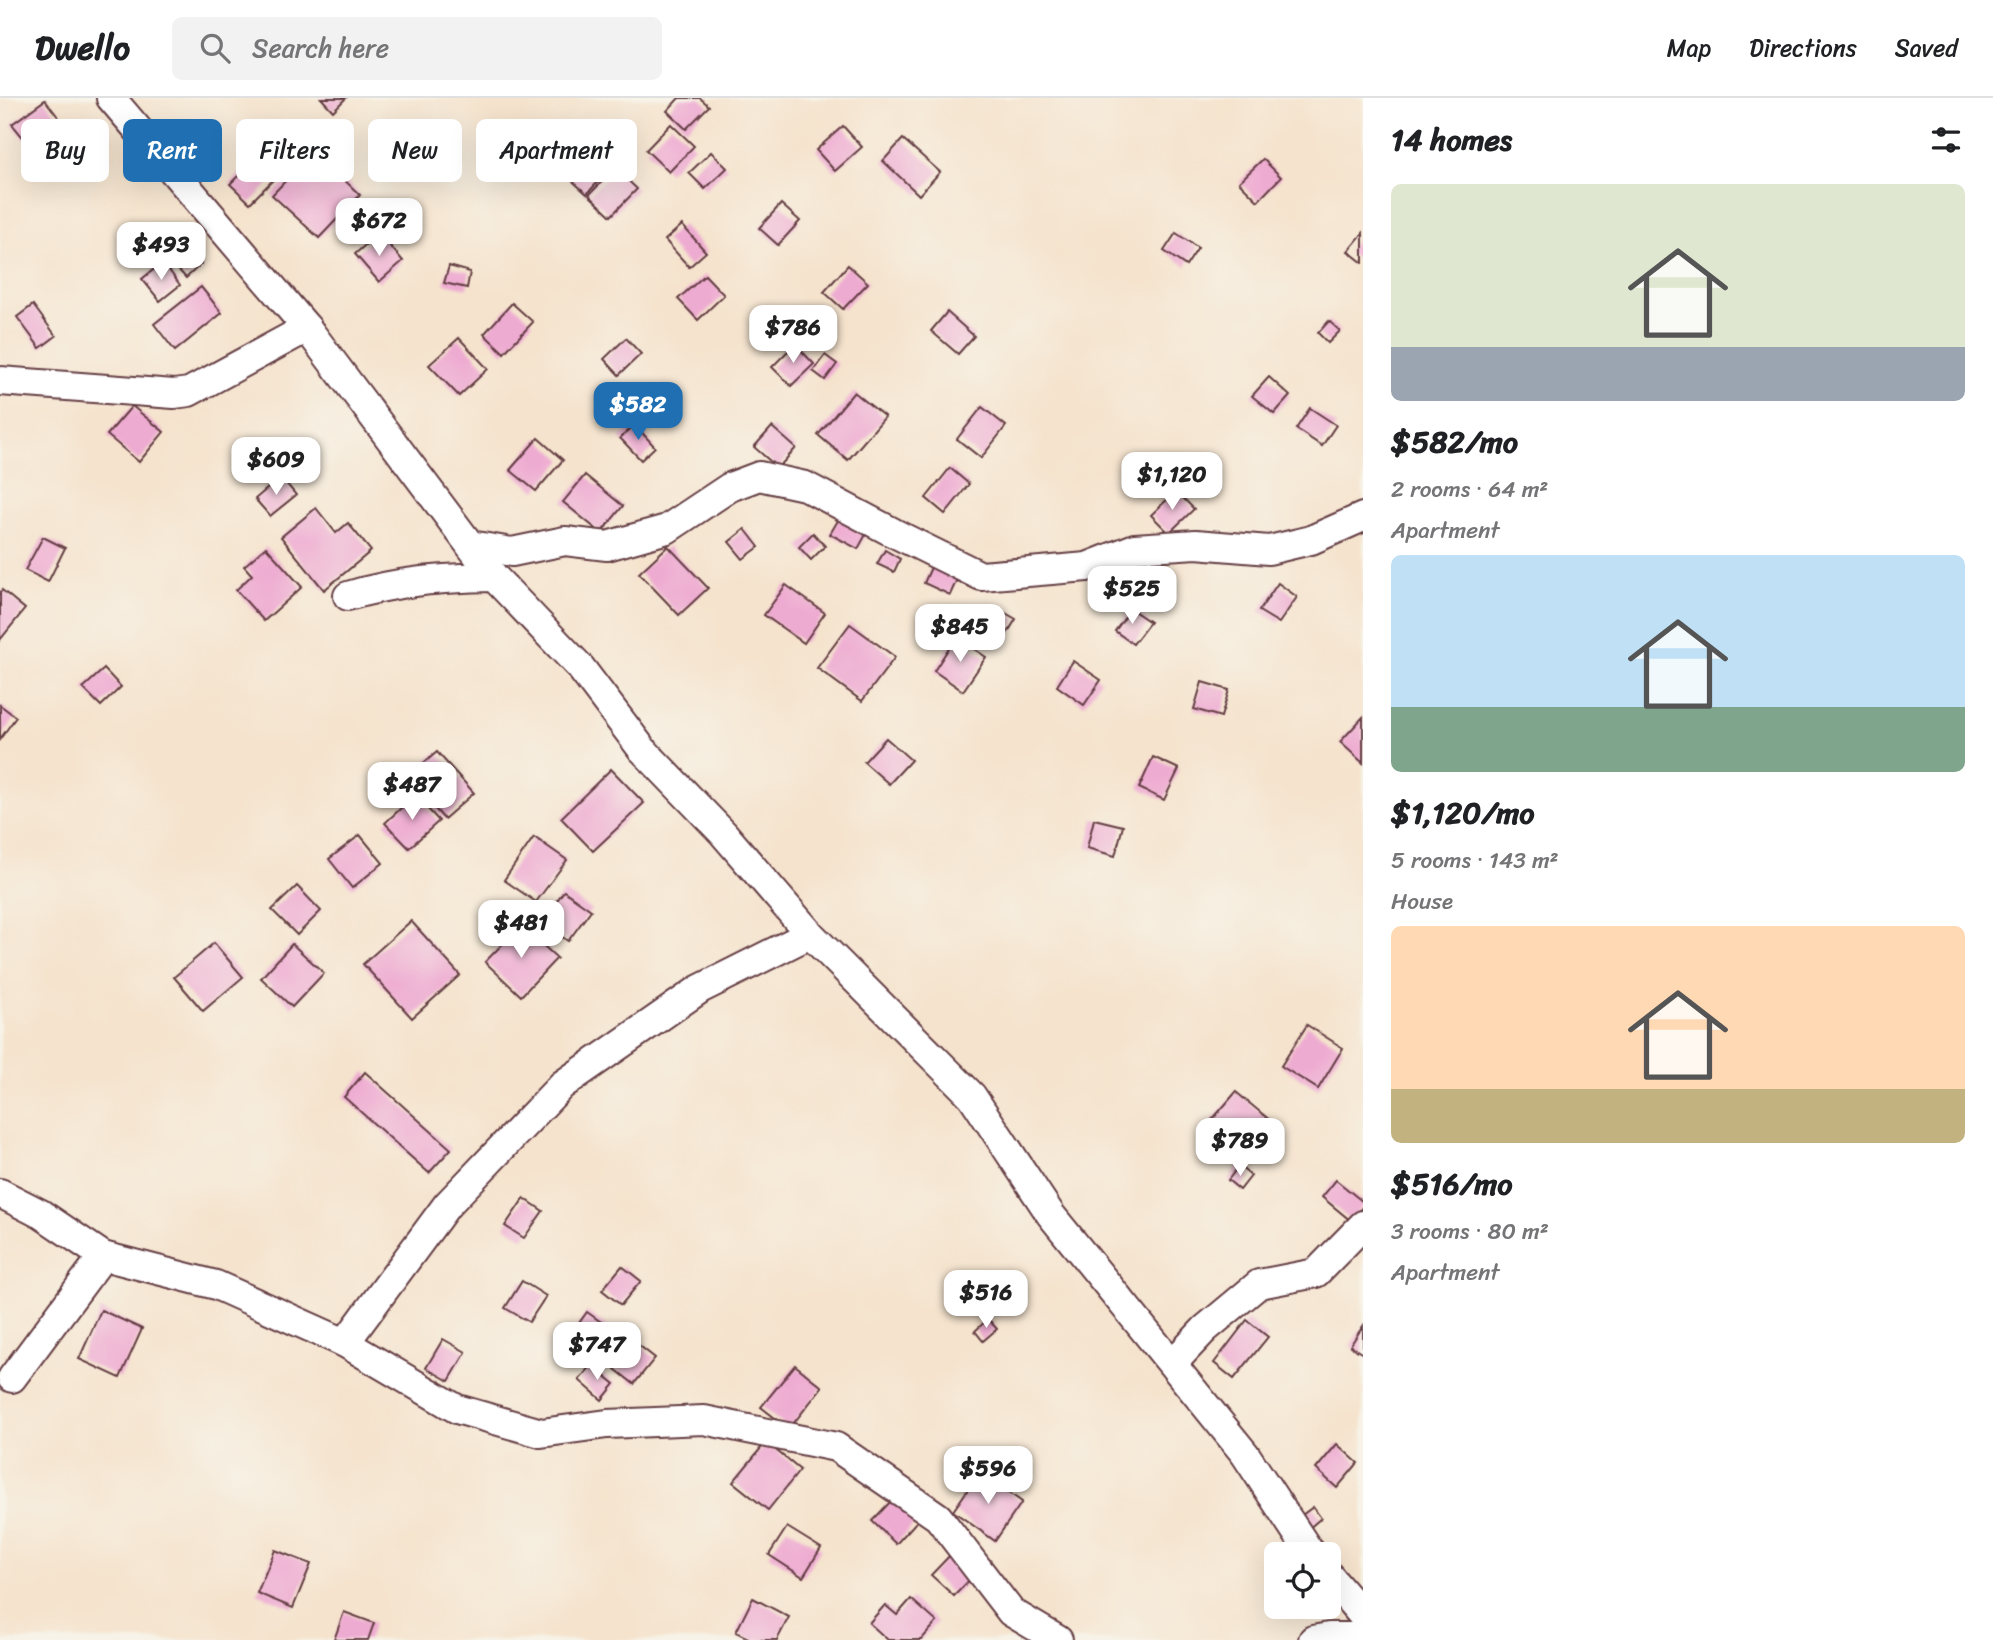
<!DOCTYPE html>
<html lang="en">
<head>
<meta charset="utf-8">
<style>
  :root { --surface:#fff; --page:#f2f2f2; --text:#202124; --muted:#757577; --line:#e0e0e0; --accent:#1f6fb2 }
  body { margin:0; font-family:Sriracha,sans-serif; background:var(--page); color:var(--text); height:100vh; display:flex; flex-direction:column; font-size:26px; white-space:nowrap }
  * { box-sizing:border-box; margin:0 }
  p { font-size:23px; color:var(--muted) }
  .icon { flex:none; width:38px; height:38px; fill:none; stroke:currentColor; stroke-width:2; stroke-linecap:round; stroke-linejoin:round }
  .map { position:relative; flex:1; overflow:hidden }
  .details { display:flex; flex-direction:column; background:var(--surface); width:630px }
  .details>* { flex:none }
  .top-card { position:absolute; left:21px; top:21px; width:665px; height:63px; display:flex; gap:14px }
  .fabs { position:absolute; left:1264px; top:1444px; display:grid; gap:14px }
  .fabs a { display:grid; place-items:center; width:77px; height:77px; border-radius:10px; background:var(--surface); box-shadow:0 7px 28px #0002; font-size:35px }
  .price { position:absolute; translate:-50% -60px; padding:0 16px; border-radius:14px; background:#fff; color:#222; font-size:23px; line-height:46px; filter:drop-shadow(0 2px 4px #0008) }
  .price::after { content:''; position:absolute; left:50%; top:42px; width:21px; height:16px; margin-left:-10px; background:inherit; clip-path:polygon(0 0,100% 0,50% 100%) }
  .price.active { background:var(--accent); color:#fff }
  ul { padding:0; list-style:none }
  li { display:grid; align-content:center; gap:14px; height:371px; padding:0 28px }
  li span { display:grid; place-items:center; height:217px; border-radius:10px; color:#555 }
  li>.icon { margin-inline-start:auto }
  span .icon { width:126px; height:126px; fill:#fffc; stroke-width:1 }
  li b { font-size:30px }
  h2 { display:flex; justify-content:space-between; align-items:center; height:84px; padding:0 28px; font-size:30px }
  .tag { padding:0 24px; border-radius:10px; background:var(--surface); box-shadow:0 7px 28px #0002; font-size:24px; line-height:63px }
  .tag.active { background:var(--accent); color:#fff }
  header { display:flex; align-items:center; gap:42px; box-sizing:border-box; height:98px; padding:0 35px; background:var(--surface); border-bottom:2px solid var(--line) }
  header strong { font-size:33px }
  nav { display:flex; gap:38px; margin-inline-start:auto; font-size:24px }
  .search { width:490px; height:63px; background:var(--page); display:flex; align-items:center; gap:18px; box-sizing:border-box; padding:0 24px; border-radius:10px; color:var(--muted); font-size:26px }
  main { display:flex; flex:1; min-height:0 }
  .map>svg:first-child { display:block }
</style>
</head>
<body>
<header>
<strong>Dwello</strong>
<div class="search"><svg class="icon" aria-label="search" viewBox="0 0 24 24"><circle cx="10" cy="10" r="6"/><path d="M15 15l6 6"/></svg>Search here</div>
<nav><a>Map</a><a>Directions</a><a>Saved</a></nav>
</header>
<main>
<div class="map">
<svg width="1363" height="1542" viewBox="0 0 1363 1542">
  <rect width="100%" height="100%" fill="#f7f3e8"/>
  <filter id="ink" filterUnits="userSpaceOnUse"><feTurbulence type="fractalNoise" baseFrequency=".0143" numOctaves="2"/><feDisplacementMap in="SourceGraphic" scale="14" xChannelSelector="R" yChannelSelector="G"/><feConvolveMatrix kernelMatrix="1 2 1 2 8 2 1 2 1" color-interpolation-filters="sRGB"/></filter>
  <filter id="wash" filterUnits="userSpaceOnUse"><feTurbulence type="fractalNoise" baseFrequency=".00686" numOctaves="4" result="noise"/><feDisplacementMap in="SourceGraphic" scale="28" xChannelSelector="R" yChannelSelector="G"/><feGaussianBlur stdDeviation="1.57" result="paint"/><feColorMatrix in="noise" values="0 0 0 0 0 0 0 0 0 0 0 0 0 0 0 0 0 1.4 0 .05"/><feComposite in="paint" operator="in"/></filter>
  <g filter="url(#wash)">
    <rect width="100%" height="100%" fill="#f5e3cd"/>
    <g id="blocks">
      <g fill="#eeabd1">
        <path d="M321 0H346L333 13Z"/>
        <path d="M679 0H700L709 8 686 31 667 13Z"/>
        <path d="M45 2 62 24 29 47 12 26Z"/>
        <path d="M288 26 311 51 280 79 257 53Z"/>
        <path d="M671 26 694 48 669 74 646 52Z"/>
        <path d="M843 28 862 49 835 73 816 52Z"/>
        <path d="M572 33 612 68 587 96 548 61Z"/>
        <path d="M903 41 940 74 919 97 883 63Z"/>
        <path d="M314 53 360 97 319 140 272 97Z"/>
        <path d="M711 54 727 70 705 91 689 75Z"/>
        <path d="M1263 61 1281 79 1258 103 1239 84Z"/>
        <path d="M254 62 274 81 250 105 230 86Z"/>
        <path d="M615 70 637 91 611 118 589 97Z"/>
        <path d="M781 106 800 123 778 147 759 130Z"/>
        <path d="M682 127 706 154 689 169 665 142Z"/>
        <path d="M379 135 403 163 379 184 355 156Z"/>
        <path d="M1176 135 1198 150 1186 168 1164 153Z"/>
        <path d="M1363 135V165L1348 153Z"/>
        <path d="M181 145 201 166 186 180 167 159Z"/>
        <path d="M163 164 180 187 160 203 142 181Z"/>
        <path d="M848 167 868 185 843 211 824 194Z"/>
        <path d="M449 168 470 174 467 190 444 185Z"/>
        <path d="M705 177 724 197 698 222 678 201Z"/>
        <path d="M201 189 222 215 175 253 154 226Z"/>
        <path d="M512 205 533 224 504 255 484 236Z"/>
        <path d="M33 207 56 238 40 250 17 219Z"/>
        <path d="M947 214 974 238 958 256 931 233Z"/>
        <path d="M1329 223 1340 233 1328 245 1318 235Z"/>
        <path d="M459 240 488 271 459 298 429 267Z"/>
        <path d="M626 240 641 256 619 277 604 261Z"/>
        <path d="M795 246 814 266 791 288 772 269Z"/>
        <path d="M825 257 837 266 825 282 813 273Z"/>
        <path d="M1269 279 1290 298 1274 316 1252 298Z"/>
        <path d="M854 294 885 319 848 362 818 337Z"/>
        <path d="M132 308 164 334 139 364 107 337Z"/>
        <path d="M982 309 1006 328 981 360 957 341Z"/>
        <path d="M1310 310 1336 327 1322 348 1296 331Z"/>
        <path d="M635 327 655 349 641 362 620 340Z"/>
        <path d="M772 329 796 350 778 370 754 349Z"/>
        <path d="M538 340 563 362 536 393 510 372Z"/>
        <path d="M950 370 969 386 945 416 926 400Z"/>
        <path d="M585 377 623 408 601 435 563 404Z"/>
        <path d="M281 379 296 397 270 418 255 401Z"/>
        <path d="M1176 393 1194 411 1169 435 1151 417Z"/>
        <path d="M316 410 336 435 348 425 371 453 324 492 281 439Z"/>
        <path d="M843 414 870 429 858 451 830 436Z"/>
        <path d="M745 431 759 449 743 461 729 444Z"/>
        <path d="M813 435 825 448 811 462 799 449Z"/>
        <path d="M43 439 65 450 48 484 25 472Z"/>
        <path d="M668 448 708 490 679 517 639 475Z"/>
        <path d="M266 449 302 489 264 523 236 492 252 477 244 468Z"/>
        <path d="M885 452 900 461 894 474 877 466Z"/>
        <path d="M932 467 958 479 950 497 924 485Z"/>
        <path d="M1278 485 1297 499 1279 525 1259 513Z"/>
        <path d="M786 487 825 515 804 545 764 517Z"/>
        <path d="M2 492 25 511 0 542V495Z"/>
        <path d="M995 509 1016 521 1005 539 984 527Z"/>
        <path d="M1131 511 1150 524 1133 546 1115 533Z"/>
        <path d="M850 526 895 559 862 603 817 570Z"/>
        <path d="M956 539 986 559 963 593 934 573Z"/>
        <path d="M1073 563 1101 582 1084 607 1057 588Z"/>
        <path d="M104 571 121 589 101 608 83 590Z"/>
        <path d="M1202 584 1229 592 1221 619 1194 611Z"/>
        <path d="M0 607 16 619 0 641Z"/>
        <path d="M1363 619V665L1340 644Z"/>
        <path d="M886 640 911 662 889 686 864 664Z"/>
        <path d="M437 654 474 695 444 721 407 679Z"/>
        <path d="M1153 659 1179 671 1164 702 1139 690Z"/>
        <path d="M611 671 644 705 593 753 561 720Z"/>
        <path d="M415 697 439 723 409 750 385 725Z"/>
        <path d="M1094 721 1123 728 1115 758 1087 750Z"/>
        <path d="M360 737 383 765 352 790 329 761Z"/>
        <path d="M534 739 567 762 536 804 504 782Z"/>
        <path d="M297 788 321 813 297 837 272 812Z"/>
        <path d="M564 793 591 812 568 843 541 824Z"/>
        <path d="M411 823 460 877 412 920 363 866Z"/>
        <path d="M521 827 557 860 521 898 485 864Z"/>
        <path d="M214 845 243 879 203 913 174 879Z"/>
        <path d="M292 846 324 875 292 909 261 880Z"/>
        <path d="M1307 927 1343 950 1318 991 1281 968Z"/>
        <path d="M365 974 451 1051 429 1075 344 999Z"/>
        <path d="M1236 994 1271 1023 1247 1051 1212 1022Z"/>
        <path d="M1239 1068 1251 1078 1240 1092 1228 1082Z"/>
        <path d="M1336 1082 1363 1104V1108L1351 1123 1322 1099Z"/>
        <path d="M524 1100 543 1113 524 1140 505 1128Z"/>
        <path d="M622 1168 641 1183 621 1207 602 1192Z"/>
        <path d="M522 1183 546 1198 529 1224 505 1210Z"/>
        <path d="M101 1212 142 1231 120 1280 79 1261Z"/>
        <path d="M587 1214 611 1231 597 1250 574 1232Z"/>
        <path d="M988 1221 997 1231 983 1243 975 1233Z"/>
        <path d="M1247 1222 1268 1239 1234 1281 1214 1265Z"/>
        <path d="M1363 1228V1256L1350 1248Z"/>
        <path d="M443 1241 466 1254 449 1283 426 1270Z"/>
        <path d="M636 1245 655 1260 634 1286 615 1271Z"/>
        <path d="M592 1267 615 1286 602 1302 579 1282Z"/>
        <path d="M795 1267 822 1289 789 1331 761 1309Z"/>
        <path d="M766 1344 800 1372 768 1412 733 1384Z"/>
        <path d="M1337 1346 1358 1365 1337 1390 1316 1371Z"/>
        <path d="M980 1374 1022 1404 995 1443 953 1413Z"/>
        <path d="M894 1400 918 1422 896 1446 872 1423Z"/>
        <path d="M1313 1409 1321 1420 1307 1432 1298 1420Z"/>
        <path d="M787 1429 821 1450 803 1479 769 1457Z"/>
        <path d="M275 1452 311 1466 293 1510 257 1495Z"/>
        <path d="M955 1452 978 1473 954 1498 931 1477Z"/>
        <path d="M753 1500 789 1519 777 1542H752L736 1534Z"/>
        <path d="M911 1501 937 1524 921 1542H888L869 1525 885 1507 897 1517Z"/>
        <path d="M344 1514 374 1525 368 1542H334Z"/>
      </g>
    </g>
  </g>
  <g filter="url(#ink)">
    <use href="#blocks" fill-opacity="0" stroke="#643c43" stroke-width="2"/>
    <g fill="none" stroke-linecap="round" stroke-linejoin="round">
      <g stroke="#643c43" stroke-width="32">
        <g id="minor">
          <path d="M111 0 307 230 494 479 580 569 642 651 723 735 810 836 972 998 1051 1117 1245 1356 1311 1456"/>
          <path d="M0 283 174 296 189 294 307 230"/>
          <path d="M470 447 512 454 565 443 607 448 667 431 730 389 759 378 805 388 894 435 981 478 1087 469 1135 450 1196 446 1269 452 1311 442 1363 419"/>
          <path d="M348 498C398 483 442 480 494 479"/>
          <path d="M0 1095 41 1116 103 1158 216 1187 345 1245 457 1311 541 1335 607 1326 704 1322 836 1349 938 1419 1011 1514 1058 1542"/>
          <path d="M345 1245 447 1107 562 987 700 891 810 836"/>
          <path d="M1173 1265 1205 1231 1259 1186 1316 1175 1363 1127"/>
          <path d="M12 1280 103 1158"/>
          <path d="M1328 1477 1363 1518"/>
          <path d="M1313 1542 1329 1539H1363"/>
        </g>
      </g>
      <use href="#minor" stroke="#fff" stroke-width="28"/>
    </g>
  </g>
</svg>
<div class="fabs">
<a><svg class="icon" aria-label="locate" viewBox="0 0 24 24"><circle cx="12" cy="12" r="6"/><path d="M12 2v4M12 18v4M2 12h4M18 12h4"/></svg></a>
</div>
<b class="price" style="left:379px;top:160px">$672</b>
<b class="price" style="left:161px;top:184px">$493</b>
<b class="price" style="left:793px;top:267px">$786</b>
<b class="price active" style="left:638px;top:344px">$582</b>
<b class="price" style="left:276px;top:399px">$609</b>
<b class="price" style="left:1172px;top:414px">$1,120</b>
<b class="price" style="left:1132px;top:528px">$525</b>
<b class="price" style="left:960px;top:566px">$845</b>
<b class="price" style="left:412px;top:724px">$487</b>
<b class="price" style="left:521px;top:862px">$481</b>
<b class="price" style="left:1240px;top:1080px">$789</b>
<b class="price" style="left:986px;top:1232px">$516</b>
<b class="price" style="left:597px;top:1284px">$747</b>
<b class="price" style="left:988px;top:1408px">$596</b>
<div class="top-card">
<a class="tag">Buy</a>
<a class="tag active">Rent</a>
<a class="tag">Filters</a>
<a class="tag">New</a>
<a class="tag">Apartment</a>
</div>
</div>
<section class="details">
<h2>14 homes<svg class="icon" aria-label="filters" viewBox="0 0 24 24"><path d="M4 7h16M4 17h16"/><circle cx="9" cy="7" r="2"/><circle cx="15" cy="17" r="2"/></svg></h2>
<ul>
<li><span style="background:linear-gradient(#dfe7d0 75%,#9aa5b1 0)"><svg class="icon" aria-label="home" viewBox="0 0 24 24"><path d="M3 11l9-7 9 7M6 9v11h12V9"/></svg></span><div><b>$582/mo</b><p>2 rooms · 64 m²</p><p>Apartment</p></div></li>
<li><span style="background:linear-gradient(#bfe0f5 70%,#7fa58c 0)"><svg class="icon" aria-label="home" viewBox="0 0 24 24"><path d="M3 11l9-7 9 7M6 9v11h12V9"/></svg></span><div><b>$1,120/mo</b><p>5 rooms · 143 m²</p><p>House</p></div></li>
<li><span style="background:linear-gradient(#ffd9b3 75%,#c2b280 0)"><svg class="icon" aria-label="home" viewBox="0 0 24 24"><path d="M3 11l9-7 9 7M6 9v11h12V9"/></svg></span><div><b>$516/mo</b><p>3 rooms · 80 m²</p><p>Apartment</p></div></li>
</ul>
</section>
</main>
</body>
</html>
